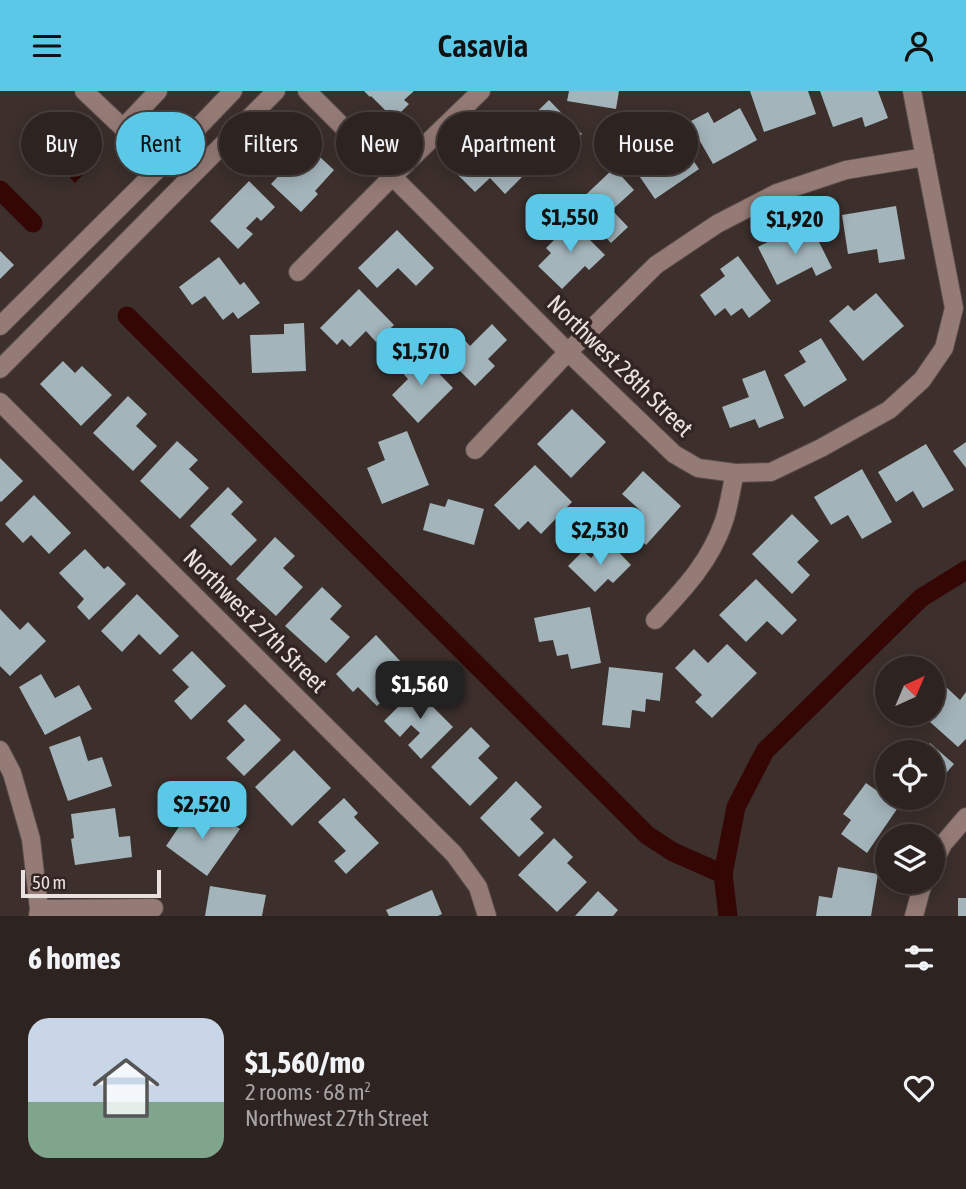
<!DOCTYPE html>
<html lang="en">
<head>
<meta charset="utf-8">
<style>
  :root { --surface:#2d2321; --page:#392f2e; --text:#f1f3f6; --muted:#a7a4a5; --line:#48403f; --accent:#5bc8e7 }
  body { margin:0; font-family:"Asap Condensed",sans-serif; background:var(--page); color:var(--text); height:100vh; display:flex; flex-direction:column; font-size:26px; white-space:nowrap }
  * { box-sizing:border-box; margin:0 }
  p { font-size:23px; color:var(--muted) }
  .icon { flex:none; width:38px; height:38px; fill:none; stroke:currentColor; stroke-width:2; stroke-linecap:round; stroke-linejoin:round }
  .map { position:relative; height:825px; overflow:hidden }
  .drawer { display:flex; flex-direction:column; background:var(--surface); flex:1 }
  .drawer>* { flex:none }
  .top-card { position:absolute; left:21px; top:21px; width:924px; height:63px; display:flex; gap:14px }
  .needle { width:46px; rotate:44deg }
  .tools { position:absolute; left:875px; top:565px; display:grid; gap:14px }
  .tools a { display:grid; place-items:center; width:70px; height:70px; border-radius:50%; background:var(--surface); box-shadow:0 4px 18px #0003,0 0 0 2px var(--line); font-size:35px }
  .scale { position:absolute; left:21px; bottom:18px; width:140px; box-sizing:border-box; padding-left:7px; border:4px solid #eae1df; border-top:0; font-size:19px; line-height:24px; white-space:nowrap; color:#eae1df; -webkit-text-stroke:5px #322523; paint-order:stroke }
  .price { position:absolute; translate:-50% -60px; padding:0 16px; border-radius:14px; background:var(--accent); color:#111; font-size:23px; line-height:46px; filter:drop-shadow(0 2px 4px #0008) }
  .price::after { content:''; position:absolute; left:50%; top:42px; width:21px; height:16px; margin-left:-10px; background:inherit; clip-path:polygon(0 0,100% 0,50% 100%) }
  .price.selected { background:#222; color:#fff }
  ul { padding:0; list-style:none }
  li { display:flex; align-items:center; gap:21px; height:175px; padding:0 28px }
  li+li { border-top:2px solid var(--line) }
  li span { display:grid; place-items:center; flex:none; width:196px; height:140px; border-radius:21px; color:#555 }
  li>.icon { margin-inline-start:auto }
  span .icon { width:84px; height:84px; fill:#fffc; stroke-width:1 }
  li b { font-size:30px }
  h2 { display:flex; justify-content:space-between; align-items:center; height:84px; padding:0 28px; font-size:30px }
  .pill { padding:0 24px; border-radius:32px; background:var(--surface); box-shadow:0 4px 18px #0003,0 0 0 2px var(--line); font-size:24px; line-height:63px }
  .pill.selected { background:var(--accent); color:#111 }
  header { display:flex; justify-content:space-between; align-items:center; height:91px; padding:0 28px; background:var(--accent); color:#111; font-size:32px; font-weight:600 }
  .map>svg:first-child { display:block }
</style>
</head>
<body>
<header><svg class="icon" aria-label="menu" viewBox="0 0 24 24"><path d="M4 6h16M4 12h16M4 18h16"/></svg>Casavia<svg class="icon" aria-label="person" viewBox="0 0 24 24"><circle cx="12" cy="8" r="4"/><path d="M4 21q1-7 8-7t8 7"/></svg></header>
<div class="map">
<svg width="966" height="825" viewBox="0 0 966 825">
  <rect width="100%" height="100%" fill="#3c2f2c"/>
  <path fill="#340604" d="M89 50 103 63 75 92 62 78Z"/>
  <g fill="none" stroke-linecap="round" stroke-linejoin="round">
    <g stroke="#340604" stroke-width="19">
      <path d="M0 99 33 132"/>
      <path d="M127 225 647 744 673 761 723 783"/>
      <path d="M728 825 723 783 736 716 765 660 921 507 966 479"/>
    </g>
  </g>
  <g fill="#a3b4ba">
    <path d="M364 0H414L404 9 409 13 394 28 371 5 370 6Z"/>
    <path d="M569 0H619L616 18 567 10Z"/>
    <path d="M750 0H808L816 23 764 41Z"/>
    <path d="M820 0H878L888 27 865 36 862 26 833 36Z"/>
    <path d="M549 9 582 43 569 57 559 47 533 72 509 48Z"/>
    <path d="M740 17 757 49 713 73 689 31 708 21 714 32Z"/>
    <path d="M676 44 699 78 655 108 631 73Z"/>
    <path d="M491 48 525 83 505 103 490 87 475 101 456 82Z"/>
    <path d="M307 54 334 79 315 100 318 103 301 121 271 93Z"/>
    <path d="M614 77 634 99 612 119 628 136 611 152 575 114Z"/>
    <path d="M249 90 275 116 261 130 257 126 246 137 253 143 238 158 210 130Z"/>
    <path d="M896 115 905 168 879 172 877 158 848 163 842 124Z"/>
    <path d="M566 125 605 164 589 179 585 175 562 198 538 175 551 162 546 157 560 143 554 137Z"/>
    <path d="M812 137 832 177 816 185 812 176 777 194 758 156 781 144 784 150Z"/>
    <path d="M397 139 434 177 416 195 398 177 377 197 358 177Z"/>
    <path d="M0 160 14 174 0 188Z"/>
    <path d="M738 165 771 210 749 227 742 217 731 225 725 217 715 225 700 204 725 185 720 178Z"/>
    <path d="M219 166 240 194 244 191 260 212 238 228 233 221 223 229 205 205 192 214 179 196Z"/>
    <path d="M359 198 394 234 376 251 366 240 350 256 342 248 337 254 320 237Z"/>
    <path d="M876 202 904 235 863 270 829 230 848 214 854 220Z"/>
    <path d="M304 232 306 280 252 282 250 244 284 243V233Z"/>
    <path d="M492 233 507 249 488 268 495 275 475 295 443 263 461 245 470 255Z"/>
    <path d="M821 247 847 289 804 316 784 284 806 271 799 260Z"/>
    <path d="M419 262 453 297 418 332 392 304 408 288 401 280Z"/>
    <path d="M63 270 75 282 82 275 112 304 81 335 40 293Z"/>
    <path d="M765 279 784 327 759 337 755 328 730 337 722 316 749 306 742 288Z"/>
    <path d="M128 305 147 323 136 335 157 355 133 380 93 342Z"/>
    <path d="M572 318 606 351 571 387 537 353Z"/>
    <path d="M407 340 429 394 382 413 367 377 385 369 378 351Z"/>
    <path d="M177 350 198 369 189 378 209 397 180 428 140 390Z"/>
    <path d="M966 351V377L953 360Z"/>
    <path d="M926 353 954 399 923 417 913 400 896 411 878 381Z"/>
    <path d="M0 367 23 390 1 411 0 410Z"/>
    <path d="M535 374 572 411 541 443 528 430 519 439 494 414Z"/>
    <path d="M862 378 892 431 862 448 848 424 831 434 814 406Z"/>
    <path d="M643 380 681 415 646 454 626 435 641 420 622 403Z"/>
    <path d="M228 396 243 411 231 423 257 449 231 475 190 435Z"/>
    <path d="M34 404 71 442 49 463 31 444 23 452 5 433Z"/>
    <path d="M448 408 484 418 474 454 423 439 430 412 445 416Z"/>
    <path d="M792 423 819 450 797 471 810 484 792 503 752 463Z"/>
    <path d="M275 446 295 465 283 477 303 496 276 525 236 488Z"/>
    <path d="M608 450 631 474 613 492 608 488 595 501 568 475 583 460 591 467Z"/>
    <path d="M85 458 104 478 108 475 126 493 89 529 77 516 84 508 59 482Z"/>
    <path d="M756 488 797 529 782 544 767 530 746 551 719 524Z"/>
    <path d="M322 496 342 515 330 528 350 546 326 572 285 535Z"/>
    <path d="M137 503 179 545 160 564 139 543 122 561 101 540Z"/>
    <path d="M590 516 601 572 571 578 568 563 557 565 553 549 539 551 534 527Z"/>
    <path d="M0 518 20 539 28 531 46 550 10 585 0 575Z"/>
    <path d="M376 544 401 571 397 575 407 585 377 615 358 596 353 601 336 583Z"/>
    <path d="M727 553 757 582 712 627 695 611 702 604 675 577 694 558 708 572Z"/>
    <path d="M192 560 226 595 191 629 174 610 189 596 172 579Z"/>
    <path d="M609 576 663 582 660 610 646 608 645 621 632 619 630 637 602 634Z"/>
    <path d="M41 583 55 607 79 594 92 618 45 644 19 596Z"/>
    <path d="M422 592 438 609 432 615 453 636 421 668 408 654 420 642 411 634 400 646 384 630Z"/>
    <path d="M945 595 960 609 966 601V648L958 656 921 623H933V608Z"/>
    <path d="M245 613 281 649 244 685 226 667 245 649 227 630Z"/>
    <path d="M471 636 490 655 478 667 498 687 470 715 431 676Z"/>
    <path d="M80 645 88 670 102 666 112 695 68 710 49 656Z"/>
    <path d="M915 648 925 657 930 652 954 673 933 697V662H902Z"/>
    <path d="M294 659 331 697 292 735 255 696Z"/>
    <path d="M516 690 542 716 530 728 544 742 519 766 480 727Z"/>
    <path d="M866 692 899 715 867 762 841 743 851 729 843 723Z"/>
    <path d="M344 707 358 722 354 726 379 752 346 783 334 770 346 760 318 731Z"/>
    <path d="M115 717 119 746 130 745 132 766 75 774 71 748 74 747 71 723Z"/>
    <path d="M191 718 215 735 222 726 240 738 207 785 166 755Z"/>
    <path d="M554 747 573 766 567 772 587 791 557 821 518 784Z"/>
    <path d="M838 776 878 783 871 825H816L819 805 832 807Z"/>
    <path d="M210 795 266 804 262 825H205Z"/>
    <path d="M432 799 442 823 438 825H389L386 819Z"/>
    <path d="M598 800 618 819 613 825H575Z"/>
    <rect x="958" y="807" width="8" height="18"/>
  </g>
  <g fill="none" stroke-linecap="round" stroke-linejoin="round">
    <g stroke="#584b49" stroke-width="20">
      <g id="minor">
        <path d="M84 0 162 74"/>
        <path d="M307 0 568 261 674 363 698 377 735 382 771 381 821 357 889 319 922 289 944 257 954 217 912 0"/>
        <path d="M123 37 158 0"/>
        <path d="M298 181 392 86 481 0"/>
        <path d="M0 235 162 74 233 0"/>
        <path d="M0 278 276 0"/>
        <path d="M0 311 454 763 478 796 487 825"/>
        <path d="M475 359 568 261 656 174 717 133 777 102 846 79 925 66"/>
        <path d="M655 529C684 498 710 471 724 430 729 415 731 398 735 382"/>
        <path d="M0 659 12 682 31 748 39 818 38 825"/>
        <path d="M933 773 943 753 966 726"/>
        <path d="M39 818 154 817"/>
        <path d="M914 825 921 799 924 791"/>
      </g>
    </g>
    <use href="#minor" stroke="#957b76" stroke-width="18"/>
  </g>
  <g text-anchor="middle" stroke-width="7" stroke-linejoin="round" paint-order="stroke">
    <g font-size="24" fill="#eae1df" stroke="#322523">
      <text transform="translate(620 275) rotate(44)" y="8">Northwest 28th Street</text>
      <text transform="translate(255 530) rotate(45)" y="8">Northwest 27th Street</text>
    </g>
  </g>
</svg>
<div class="tools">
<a><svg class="needle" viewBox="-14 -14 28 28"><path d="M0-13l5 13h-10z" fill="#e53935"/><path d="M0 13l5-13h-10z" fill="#a7a4a5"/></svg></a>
<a><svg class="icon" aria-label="locate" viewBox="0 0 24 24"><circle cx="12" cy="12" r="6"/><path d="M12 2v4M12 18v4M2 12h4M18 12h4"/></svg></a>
<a><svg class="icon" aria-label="layers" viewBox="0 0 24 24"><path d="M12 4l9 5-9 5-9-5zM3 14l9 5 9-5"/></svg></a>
</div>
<div class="scale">50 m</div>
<b class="price" style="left:570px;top:163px">$1,550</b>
<b class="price" style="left:795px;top:165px">$1,920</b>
<b class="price" style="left:421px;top:297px">$1,570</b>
<b class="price" style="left:600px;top:476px">$2,530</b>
<b class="price selected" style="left:420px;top:630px">$1,560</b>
<b class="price" style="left:202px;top:750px">$2,520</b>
<div class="top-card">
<a class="pill">Buy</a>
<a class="pill selected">Rent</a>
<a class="pill">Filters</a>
<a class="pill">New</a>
<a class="pill">Apartment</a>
<a class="pill">House</a>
</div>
</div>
<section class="drawer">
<h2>6 homes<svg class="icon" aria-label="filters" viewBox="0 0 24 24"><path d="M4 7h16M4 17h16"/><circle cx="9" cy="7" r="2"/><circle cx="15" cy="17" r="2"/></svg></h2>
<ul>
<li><span style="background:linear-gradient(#c9d6e8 60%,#7fa58c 0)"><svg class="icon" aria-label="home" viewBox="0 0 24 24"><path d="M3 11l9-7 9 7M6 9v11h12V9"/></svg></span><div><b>$1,560/mo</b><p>2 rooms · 68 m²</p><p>Northwest 27th Street</p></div><svg class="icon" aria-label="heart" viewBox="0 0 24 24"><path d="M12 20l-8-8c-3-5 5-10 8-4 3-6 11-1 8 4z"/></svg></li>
</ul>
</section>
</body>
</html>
